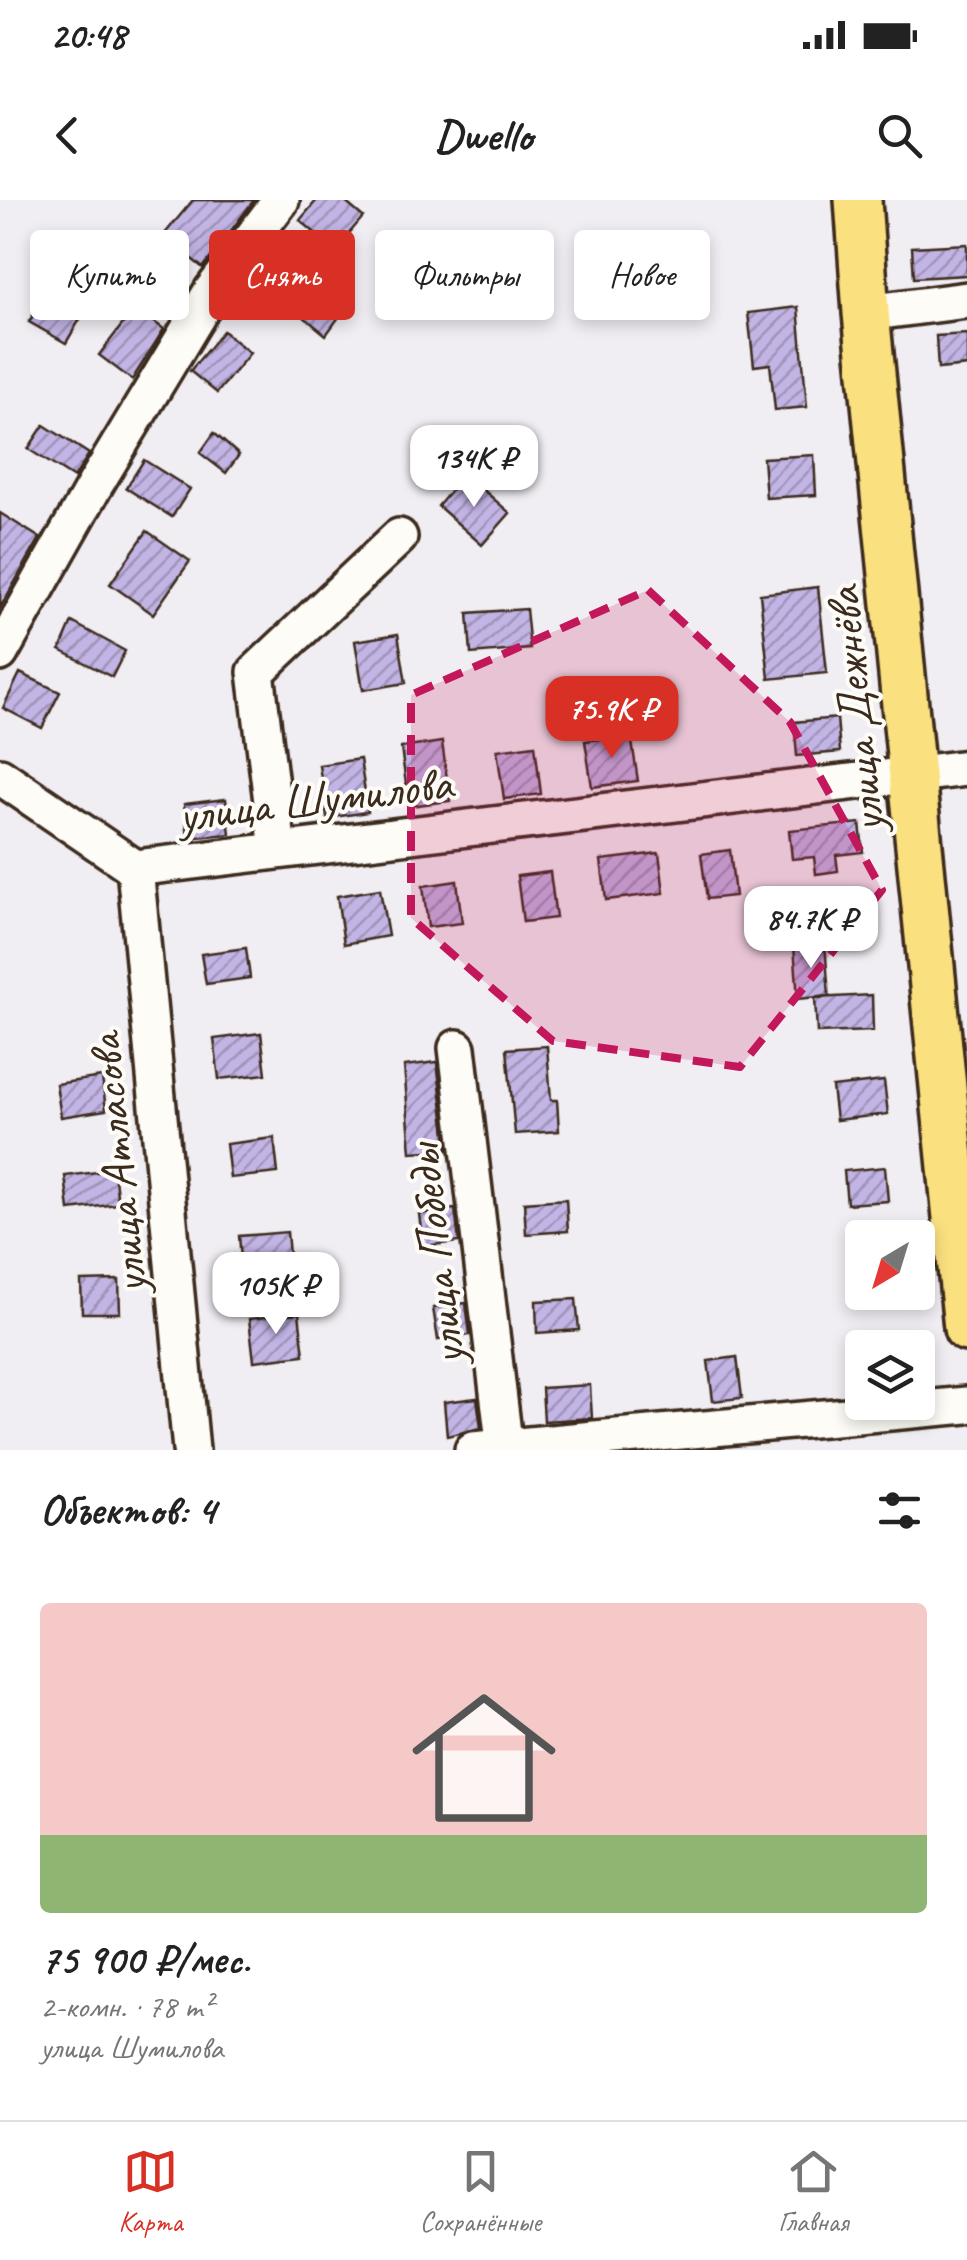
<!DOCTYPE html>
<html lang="ru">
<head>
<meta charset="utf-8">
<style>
  :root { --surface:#fff; --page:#f6f6f6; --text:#222; --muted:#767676; --line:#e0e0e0; --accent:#d93025 }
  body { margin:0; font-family:Caveat,sans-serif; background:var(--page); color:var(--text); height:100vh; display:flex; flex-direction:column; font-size:38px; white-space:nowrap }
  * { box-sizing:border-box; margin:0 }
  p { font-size:32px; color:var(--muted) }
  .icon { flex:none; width:55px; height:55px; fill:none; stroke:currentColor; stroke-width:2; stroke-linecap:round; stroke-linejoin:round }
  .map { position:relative; height:1250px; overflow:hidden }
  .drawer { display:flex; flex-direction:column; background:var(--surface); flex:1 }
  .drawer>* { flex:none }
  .guide { position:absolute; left:30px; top:30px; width:908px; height:90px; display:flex; gap:20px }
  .needle { width:65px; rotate:218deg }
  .tools { position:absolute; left:845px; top:1020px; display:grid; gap:20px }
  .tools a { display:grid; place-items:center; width:90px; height:90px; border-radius:10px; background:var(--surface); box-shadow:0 5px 15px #0003; font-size:50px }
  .price { position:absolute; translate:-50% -85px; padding:0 22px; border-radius:20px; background:#fff; color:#222; font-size:32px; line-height:65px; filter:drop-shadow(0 2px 5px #0008) }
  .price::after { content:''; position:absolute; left:50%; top:60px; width:30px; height:22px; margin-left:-15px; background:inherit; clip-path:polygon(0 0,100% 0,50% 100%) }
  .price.selected { background:var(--accent); color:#fff }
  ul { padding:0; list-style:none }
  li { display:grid; align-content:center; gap:20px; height:530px; padding:0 40px }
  li span { display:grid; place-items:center; height:310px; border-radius:10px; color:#555 }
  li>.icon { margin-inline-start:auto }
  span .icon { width:180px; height:180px; fill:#fffc; stroke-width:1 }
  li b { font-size:42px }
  h2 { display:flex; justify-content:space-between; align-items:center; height:120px; padding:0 40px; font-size:42px }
  .tag { padding:0 35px; border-radius:10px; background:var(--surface); box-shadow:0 5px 15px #0003; font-size:35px; line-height:90px }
  .tag.selected { background:var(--accent); color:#fff }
  .status { display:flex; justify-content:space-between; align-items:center; height:70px; padding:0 50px; background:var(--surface); direction:ltr }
  .status svg { height:28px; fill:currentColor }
  header { display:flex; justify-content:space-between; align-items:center; height:130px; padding:0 40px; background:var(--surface); font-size:45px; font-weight:700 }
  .tabs { display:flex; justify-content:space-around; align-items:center; height:140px; border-top:2px solid var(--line); background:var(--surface); font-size:28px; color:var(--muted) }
  .tabs a { display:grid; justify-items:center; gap:5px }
  .tabs .selected { color:var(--accent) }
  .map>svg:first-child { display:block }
</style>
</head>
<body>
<div class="status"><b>20:48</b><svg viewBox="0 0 49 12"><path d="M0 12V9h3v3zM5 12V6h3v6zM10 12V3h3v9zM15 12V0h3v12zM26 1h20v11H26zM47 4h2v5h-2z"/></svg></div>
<header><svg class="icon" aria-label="back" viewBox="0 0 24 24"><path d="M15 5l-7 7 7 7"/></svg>Dwello<svg class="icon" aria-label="search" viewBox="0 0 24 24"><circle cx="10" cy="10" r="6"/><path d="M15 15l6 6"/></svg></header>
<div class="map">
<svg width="967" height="1250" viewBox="0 0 967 1250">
  <defs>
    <pattern id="building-hatch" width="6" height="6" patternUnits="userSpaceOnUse" patternTransform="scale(2.5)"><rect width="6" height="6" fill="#c2b4e5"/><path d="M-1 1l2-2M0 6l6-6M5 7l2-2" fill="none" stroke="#9f93b9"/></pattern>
  </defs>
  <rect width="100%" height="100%" fill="#f1eef3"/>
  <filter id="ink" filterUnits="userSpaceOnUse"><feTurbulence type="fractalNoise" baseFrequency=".01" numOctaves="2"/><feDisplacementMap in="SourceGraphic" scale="20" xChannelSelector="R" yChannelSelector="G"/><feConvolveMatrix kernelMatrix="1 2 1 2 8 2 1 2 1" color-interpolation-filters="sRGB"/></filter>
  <g filter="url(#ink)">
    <g fill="url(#building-hatch)" stroke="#3b2a1e" stroke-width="2.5">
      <path d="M193 0H254L203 68 163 36Z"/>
      <path d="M317 0H343L363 17 335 50 300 20Z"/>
      <path d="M967 44V75L914 78 912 47Z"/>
      <path d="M307 62 354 96 326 135 276 94Z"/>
      <path d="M54 80 90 102 66 143 29 122Z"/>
      <path d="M798 107 807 207 775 210 770 164 754 166 748 113Z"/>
      <path d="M135 108 164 129 132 180 99 155Z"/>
      <path d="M223 131 250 153 217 193 190 171Z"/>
      <path d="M967 134V166L938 169 936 136Z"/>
      <path d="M44 225 89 254 74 278 28 249Z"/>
      <path d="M214 233 239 255 226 273 200 253Z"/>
      <path d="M814 255 816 295 766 298 763 258Z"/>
      <path d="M144 260 190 289 172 317 126 288Z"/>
      <path d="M465 274 510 313 482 345 438 306Z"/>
      <path d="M0 313 40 338 0 408Z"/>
      <path d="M147 331 190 361 153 414 110 384Z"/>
      <path d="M818 387 827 473 769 479 760 394Z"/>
      <path d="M526 409 530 449 471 454 468 413Z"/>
      <path d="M72 422 125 451 112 477 60 450Z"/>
      <path d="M398 434 406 483 363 490 355 441Z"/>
      <path d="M20 473 60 492 42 528 3 508Z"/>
      <path d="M837 518 840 552 797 556 794 522Z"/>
      <path d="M631 535 638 581 592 587 585 541Z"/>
      <path d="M442 542 450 601 409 606 401 548Z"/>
      <path d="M535 545 541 594 504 599 497 550Z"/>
      <path d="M360 559 368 612 327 618 319 565Z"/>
      <path d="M226 599 230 634 188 638 184 604Z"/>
      <path d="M860 623 863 652 836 655 838 671 816 674 814 657 792 659 789 630Z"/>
      <path d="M730 650 735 696 707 699 701 654Z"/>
      <path d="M659 653 664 693 606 700 601 660Z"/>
      <path d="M550 672 556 718 523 722 517 676Z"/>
      <path d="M457 681 462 723 428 727 423 686Z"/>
      <path d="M380 689 388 736 344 744 337 696Z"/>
      <path d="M825 743 829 796 798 799 794 746Z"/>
      <path d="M246 748 250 778 206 784 201 754Z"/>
      <path d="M872 795 873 831 817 833 815 798Z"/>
      <path d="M261 833 266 874 219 879 214 839Z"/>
      <path d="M547 846 551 900H557L559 931 515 934 507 849Z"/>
      <path d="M437 862 448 950 411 952 404 866Z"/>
      <path d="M102 877 106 910 61 917 56 884Z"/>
      <path d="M884 881 888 914 836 920 832 887Z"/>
      <path d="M274 938 278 973 230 978 226 944Z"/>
      <path d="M885 967 888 1001 847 1004 844 971Z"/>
      <path d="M114 970 118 1004 69 1010 65 976Z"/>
      <path d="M566 999 568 1031 526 1034 524 1002Z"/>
      <path d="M455 1009 459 1042 423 1046 419 1014Z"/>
      <path d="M287 1032 290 1066 242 1070 239 1036Z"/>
      <path d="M119 1080 120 1113H82L81 1081Z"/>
      <path d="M576 1099 579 1130 537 1133 536 1101Z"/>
      <path d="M466 1103 470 1135 438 1140 433 1108Z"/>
      <path d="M299 1113 304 1155 254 1161 249 1119Z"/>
      <path d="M737 1157 742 1198 713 1201 708 1161Z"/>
      <path d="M590 1185 592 1218 544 1221 542 1188Z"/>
      <path d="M477 1198 481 1228 447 1236 444 1202Z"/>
    </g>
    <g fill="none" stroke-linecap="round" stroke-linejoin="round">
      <g stroke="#3b2a1e" stroke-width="42">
        <g id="minor">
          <path d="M866 113 967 100"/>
          <path d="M0 453 96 283 212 91 281 0"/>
          <path d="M0 576 135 668 967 568"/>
          <path d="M278 650 256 472 399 337"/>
          <path d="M135 668 191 1250"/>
          <path d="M457 848 505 1250"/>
          <path d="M473 1250 967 1205"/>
        </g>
      </g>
      <g stroke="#3b2a1e" stroke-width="52">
        <path id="major" d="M858 0 866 113 967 1128"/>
      </g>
      <use href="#minor" stroke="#fdfcf7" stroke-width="35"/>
      <use href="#major" stroke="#fbe080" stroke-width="45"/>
    </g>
  </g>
  <path fill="#c2185b" fill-opacity="0.2" stroke="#c2185b" stroke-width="8" stroke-dasharray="20 12" stroke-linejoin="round" d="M648 390 790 522 882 690 740 867 553 841 411 718V495Z"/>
  <g text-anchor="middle" stroke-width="8" stroke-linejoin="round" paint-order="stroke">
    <g font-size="48" fill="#3b2a1e" stroke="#fdfcf7">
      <text transform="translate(854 510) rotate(-96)" y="17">улица Дежнёва</text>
      <text transform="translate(315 598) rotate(-7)" y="17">улица Шумилова</text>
      <text transform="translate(116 964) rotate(-96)" y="17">улица Атласова</text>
      <text transform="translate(434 1055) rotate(-97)" y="17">улица Победы</text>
    </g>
  </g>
</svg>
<div class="tools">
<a><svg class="needle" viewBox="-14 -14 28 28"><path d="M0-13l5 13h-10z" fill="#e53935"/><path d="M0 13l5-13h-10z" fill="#767676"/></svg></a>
<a><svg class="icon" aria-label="layers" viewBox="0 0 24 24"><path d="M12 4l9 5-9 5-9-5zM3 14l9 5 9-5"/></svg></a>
</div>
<b class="price" style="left:474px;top:310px">134K ₽</b>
<b class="price selected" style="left:612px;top:561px">75.9K ₽</b>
<b class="price" style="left:811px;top:771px">84.7K ₽</b>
<b class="price" style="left:276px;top:1137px">105K ₽</b>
<div class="guide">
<a class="tag">Купить</a>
<a class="tag selected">Снять</a>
<a class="tag">Фильтры</a>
<a class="tag">Новое</a>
</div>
</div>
<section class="drawer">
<h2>Объектов: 4<svg class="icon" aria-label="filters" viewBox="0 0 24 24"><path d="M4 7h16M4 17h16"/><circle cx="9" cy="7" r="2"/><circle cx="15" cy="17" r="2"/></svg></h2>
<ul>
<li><span style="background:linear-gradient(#f6c9c9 75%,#8fb573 0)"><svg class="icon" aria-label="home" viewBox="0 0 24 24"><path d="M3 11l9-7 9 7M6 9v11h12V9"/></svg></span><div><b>75 900 ₽/мес.</b><p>2-комн. · 78 m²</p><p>улица Шумилова</p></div></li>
</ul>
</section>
<nav class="tabs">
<a class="selected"><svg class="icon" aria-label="map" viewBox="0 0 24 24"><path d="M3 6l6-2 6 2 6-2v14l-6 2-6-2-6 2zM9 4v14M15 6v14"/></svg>Карта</a>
<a><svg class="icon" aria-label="saved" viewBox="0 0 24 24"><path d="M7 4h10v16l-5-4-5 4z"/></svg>Сохранённые</a>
<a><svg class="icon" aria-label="home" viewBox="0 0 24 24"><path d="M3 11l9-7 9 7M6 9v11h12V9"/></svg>Главная</a>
</nav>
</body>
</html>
